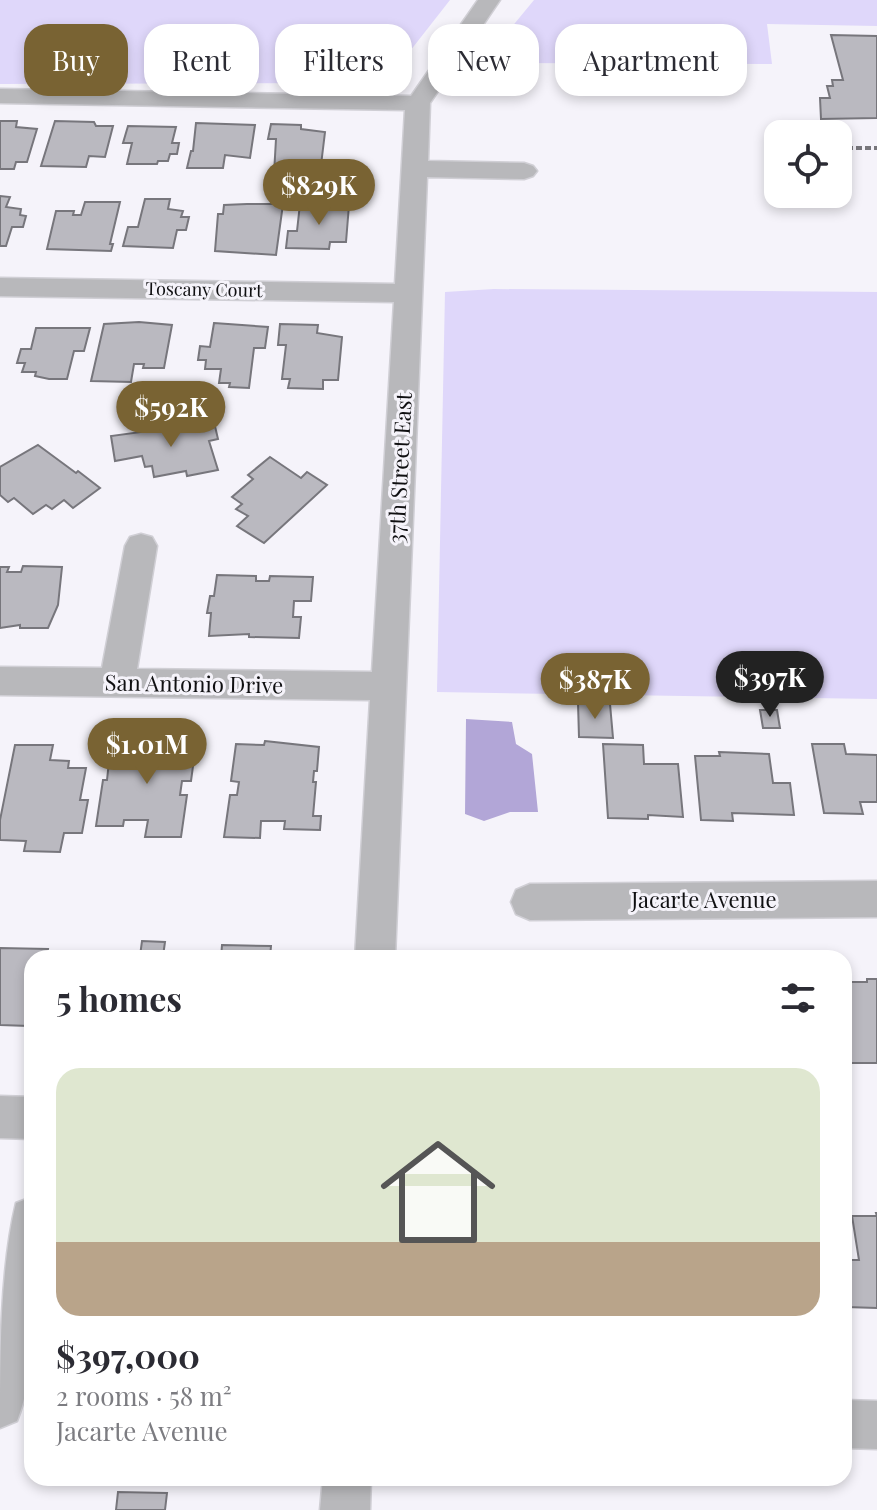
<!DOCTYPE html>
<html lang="en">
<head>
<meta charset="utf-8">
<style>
  :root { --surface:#fff; --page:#f2f2f3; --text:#2b2b33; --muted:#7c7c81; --accent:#796333 }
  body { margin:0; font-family:"Playfair Display",serif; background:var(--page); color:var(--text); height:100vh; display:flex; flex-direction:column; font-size:30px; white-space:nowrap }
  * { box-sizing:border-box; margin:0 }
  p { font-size:26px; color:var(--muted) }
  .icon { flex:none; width:44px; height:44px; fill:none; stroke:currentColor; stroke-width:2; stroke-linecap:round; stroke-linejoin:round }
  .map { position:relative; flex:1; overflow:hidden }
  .drawer { position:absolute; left:24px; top:950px; width:828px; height:536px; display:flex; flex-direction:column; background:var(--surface); border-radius:24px; box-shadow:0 4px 12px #0003 }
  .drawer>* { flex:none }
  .banner { position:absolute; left:24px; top:24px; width:830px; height:72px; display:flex; gap:16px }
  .tools { position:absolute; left:764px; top:120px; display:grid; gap:16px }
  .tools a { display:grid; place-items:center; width:88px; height:88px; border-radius:16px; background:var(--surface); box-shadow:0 4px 12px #0003; font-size:40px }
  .price { position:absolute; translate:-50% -68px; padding:0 18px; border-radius:28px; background:var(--accent); color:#fff; font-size:26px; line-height:52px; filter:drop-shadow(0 2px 4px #0008) }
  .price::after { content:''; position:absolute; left:50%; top:48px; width:24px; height:18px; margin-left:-12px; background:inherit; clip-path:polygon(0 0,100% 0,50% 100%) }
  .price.selected { background:#222; color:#fff }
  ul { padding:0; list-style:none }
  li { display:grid; align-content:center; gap:16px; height:424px; padding:0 32px }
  li span { display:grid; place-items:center; height:248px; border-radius:24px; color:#555 }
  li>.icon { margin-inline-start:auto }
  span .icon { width:144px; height:144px; fill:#fffc; stroke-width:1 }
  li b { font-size:34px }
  h2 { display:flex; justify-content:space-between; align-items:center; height:96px; padding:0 32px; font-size:34px }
  .chip { padding:0 28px; border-radius:24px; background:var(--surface); box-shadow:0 4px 12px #0003; font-size:28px; line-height:72px }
  .chip.selected { background:var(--accent); color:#fff }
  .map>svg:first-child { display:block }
</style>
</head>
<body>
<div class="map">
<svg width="877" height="1510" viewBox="0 0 877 1510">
  <rect width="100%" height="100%" fill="#f5f3fa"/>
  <g fill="#dfd7fa">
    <path d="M0 0H450L385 83 0 84Z"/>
    <path d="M534 0H877V26L767 24 772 64 482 63Z"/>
    <path d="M494 289 877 292V699L437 692 445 292Z"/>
  </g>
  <path fill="#b2a6d7" d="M466 719 512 722 516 744 532 754 538 812H510L484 821 465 814Z"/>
  <g fill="#bab9c0" stroke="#77767c" stroke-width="2">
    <path d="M831 35 877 36V118L821 119 820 98H830L827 86H833L832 80H843Z"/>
    <path d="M0 121H17L16 127 37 129 27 162H16L14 169H0Z"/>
    <path d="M55 121 94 122 96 126H113L105 157 89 156 86 167 41 166Z"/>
    <path d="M196 123 255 125 250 158 225 155 223 168H187L191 151H193Z"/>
    <path d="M271 124 301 125V129L325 132 321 165H307L306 174H274L276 139H268Z"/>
    <path d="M128 126 176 127 172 143H179L177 154H170L168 161H158L157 164H127L132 143H123Z"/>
    <path d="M0 196 10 197 6 207 21 209 20 215 26 216 23 227H12L6 246H0Z"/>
    <path d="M145 199H170L168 209 183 211 181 217H189L186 230H177L173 248 123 246 128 227H138Z"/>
    <path d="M85 202H120L110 244H113L111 251 47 249 56 211H74L73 215H81Z"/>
    <path d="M247 204H283L276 255 215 251 218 214H223L224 205Z"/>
    <path d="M300 204 349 205 346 242H330L329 249 286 248 288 231H297Z"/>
    <path d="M139 322 172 325 164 368H143L144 364H134L131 382 91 381 104 324Z"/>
    <path d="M214 323 268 327 265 348H254L249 388 229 387 230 383H219L221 369H205L206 360H198L200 346 210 347Z"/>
    <path d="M280 324 318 325 317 333 342 337 338 380H323V389L288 388 290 379H282L286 345H278Z"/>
    <path d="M36 328H90L84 351H74L67 379H49L35 376 36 372H22L25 363H17L21 349H31Z"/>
    <path d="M214 422 218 439 209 441 218 470 187 476 186 471 154 477 152 466 145 467 142 456 115 461 111 436Z"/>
    <path d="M38 445 76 473 78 471 100 488 73 508 64 500 52 509 46 505 33 514 14 498 8 502 0 495V467Z"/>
    <path d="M270 457 301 478 307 472 327 485 264 543 237 526 248 516 236 509 242 504 232 497 253 479 248 475Z"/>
    <path d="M23 566 62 567 58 605 48 628H20V625L0 628V567H9L7 572H21Z"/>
    <path d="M217 575 256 576V581H269L270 576 313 577 311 601H294L293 617H301L299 638 249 637V634L209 636 211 613H207L210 596H214Z"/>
    <path d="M578 703 610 704 613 738 579 737Z"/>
    <path d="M760 710H777L780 728H763Z"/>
    <path d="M145 739 196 744 191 781H182L180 795H187L181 837H145L148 820H124L123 826H96L103 780H107L111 743 144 742Z"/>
    <path d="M265 741 319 747 317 771H314L313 782H316L313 816H321L320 830 284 829 285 821H261L260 838 224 837 230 795H237L239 782 231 781 236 744 264 745Z"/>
    <path d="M603 744 643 745 644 764H678L683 817 648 815V819L608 818Z"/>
    <path d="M812 744H844L846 754 877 755V802H860L863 814 824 813Z"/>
    <path d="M15 745H53L50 760 69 761 68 768H86L80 800H88L82 833H64L60 852 24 851 26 841 0 840V820Z"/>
    <path d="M719 752 769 754 773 783H790L794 815 732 813 733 821 701 820 695 756H720Z"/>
    <path d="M142 941 165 942 163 956 181 958H99V954L140 956Z"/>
    <path d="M222 945 271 946 270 958H221Z"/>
    <path d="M0 948 48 949 47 955 74 956V958H32V1030H29V1026L0 1025Z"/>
    <path d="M867 979H877V1063H849L844 1059V982H867Z"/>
    <path d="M876 1213H877V1308L846 1307 844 1260H859L852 1216H877Z"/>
    <path d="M118 1492 167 1493 165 1510H116Z"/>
  </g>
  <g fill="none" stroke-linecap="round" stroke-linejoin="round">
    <g stroke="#d0cfd5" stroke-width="3">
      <g id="minor">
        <path d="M478 0H500L430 103 428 161 524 163 533 166 537 171 533 176 524 179 427 177 395 958H355L370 700 0 695V667L102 668 125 546 130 537 141 534 152 537 157 546 137 669 372 672 394 302 0 296V278L395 284 405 110 0 103V89L411 96Z"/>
        <path d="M877 881V917L530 920 516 914 511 902 516 890 530 884Z"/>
        <path d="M0 1096 32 1097V1139L0 1138Z"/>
        <path d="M32 1197C32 1264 42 1359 17 1421L0 1428C0 1357 0 1269 16 1203Z"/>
        <path d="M844 1400 877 1401V1449L844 1448Z"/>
        <path d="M323 1478H371L370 1510H320Z"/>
      </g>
    </g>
    <path stroke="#77767b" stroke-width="4" stroke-dasharray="6 3" stroke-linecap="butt" d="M838 148H877"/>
    <use href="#minor" fill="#b8b8bb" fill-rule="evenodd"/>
  </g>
  <g text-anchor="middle" stroke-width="6" stroke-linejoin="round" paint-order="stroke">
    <g font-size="18" fill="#0f0f11" stroke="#f5f3fa">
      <text transform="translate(204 290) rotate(1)" y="6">Toscany Court</text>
    </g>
    <g font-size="22" fill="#0f0f11" stroke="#f5f3fa">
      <text transform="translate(400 468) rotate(-87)" y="8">37th Street East</text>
      <text transform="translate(194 684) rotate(1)" y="8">San Antonio Drive</text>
      <text x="704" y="908">Jacarte Avenue</text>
    </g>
  </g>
</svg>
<div class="tools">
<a><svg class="icon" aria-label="locate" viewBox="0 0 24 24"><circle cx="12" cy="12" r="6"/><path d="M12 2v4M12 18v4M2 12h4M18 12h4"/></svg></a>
</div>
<b class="price" style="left:319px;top:227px">$829K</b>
<b class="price" style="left:171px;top:449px">$592K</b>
<b class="price selected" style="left:770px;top:719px">$397K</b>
<b class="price" style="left:595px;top:721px">$387K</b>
<b class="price" style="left:147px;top:786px">$1.01M</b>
<div class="banner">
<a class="chip selected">Buy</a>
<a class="chip">Rent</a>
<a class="chip">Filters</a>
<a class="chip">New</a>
<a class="chip">Apartment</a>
</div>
<section class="drawer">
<h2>5 homes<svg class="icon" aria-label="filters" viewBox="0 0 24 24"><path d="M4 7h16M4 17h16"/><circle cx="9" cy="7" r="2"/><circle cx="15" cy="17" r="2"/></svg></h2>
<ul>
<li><span style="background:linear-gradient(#dfe7d0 70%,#b9a48a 0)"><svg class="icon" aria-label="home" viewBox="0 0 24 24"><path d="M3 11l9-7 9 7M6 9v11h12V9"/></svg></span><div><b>$397,000</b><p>2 rooms · 58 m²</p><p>Jacarte Avenue</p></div></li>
</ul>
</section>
</div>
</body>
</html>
